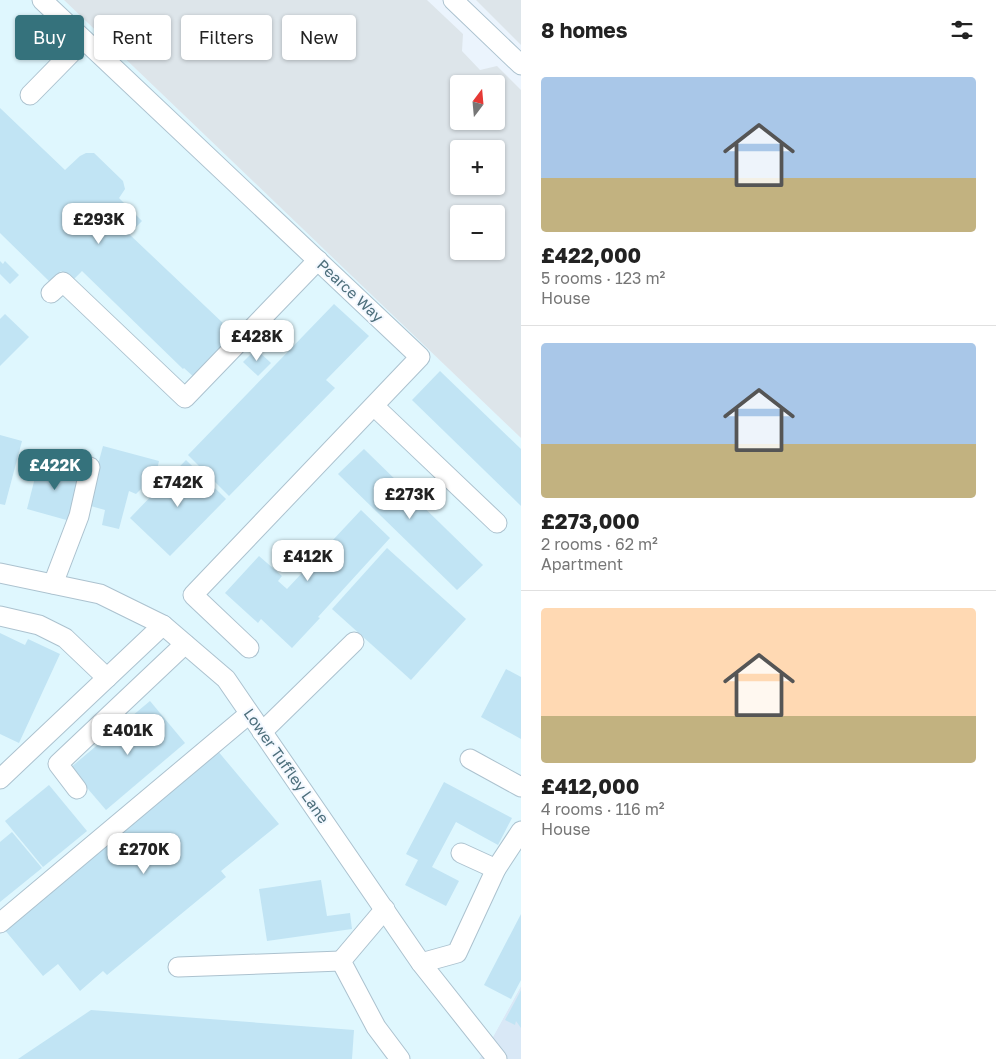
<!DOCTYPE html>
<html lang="en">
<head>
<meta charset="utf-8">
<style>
  :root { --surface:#fff; --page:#f6f6f6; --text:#222; --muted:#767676; --line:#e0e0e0; --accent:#35727c }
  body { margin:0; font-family:"Golos Text",sans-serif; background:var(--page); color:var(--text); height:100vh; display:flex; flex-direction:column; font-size:19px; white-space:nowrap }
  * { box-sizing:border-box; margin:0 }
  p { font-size:16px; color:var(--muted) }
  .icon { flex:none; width:28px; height:28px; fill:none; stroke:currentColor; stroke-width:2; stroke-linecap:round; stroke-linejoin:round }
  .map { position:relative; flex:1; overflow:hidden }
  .panel { display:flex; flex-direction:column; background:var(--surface); width:475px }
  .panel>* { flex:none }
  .guide { position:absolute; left:15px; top:15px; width:430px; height:45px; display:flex; gap:10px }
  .needle { width:32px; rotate:16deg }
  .buttons { position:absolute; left:450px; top:75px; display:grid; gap:10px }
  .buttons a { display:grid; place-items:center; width:55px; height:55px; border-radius:5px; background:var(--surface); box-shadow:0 1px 4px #0004; font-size:25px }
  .price { position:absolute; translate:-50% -42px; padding:0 11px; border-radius:10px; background:#fff; color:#222; font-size:16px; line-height:32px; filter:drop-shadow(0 1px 2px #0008) }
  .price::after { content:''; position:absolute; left:50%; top:30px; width:15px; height:11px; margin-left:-8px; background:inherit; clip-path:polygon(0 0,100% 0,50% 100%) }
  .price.current { background:var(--accent); color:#fff }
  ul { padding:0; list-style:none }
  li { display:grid; align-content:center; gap:10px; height:265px; padding:0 20px }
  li+li { border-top:1px solid var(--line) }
  li span { display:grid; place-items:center; height:155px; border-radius:5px; color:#555 }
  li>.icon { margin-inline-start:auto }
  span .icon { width:90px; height:90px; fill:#fffc; stroke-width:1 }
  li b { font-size:21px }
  h2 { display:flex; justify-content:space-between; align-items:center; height:60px; padding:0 20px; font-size:21px }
  .pill { padding:0 18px; border-radius:5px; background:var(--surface); box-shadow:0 1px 4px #0004; font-size:18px; line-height:45px }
  .pill.current { background:var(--accent); color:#fff }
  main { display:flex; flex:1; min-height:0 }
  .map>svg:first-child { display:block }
</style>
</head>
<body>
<main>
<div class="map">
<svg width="521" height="1059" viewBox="0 0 521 1059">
  <rect width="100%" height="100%" fill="#ebf4fd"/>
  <path fill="#d9e8f6" d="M521 986V1059H479L490 1042Z"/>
  <path fill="#dff7fe" d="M0 0H64L521 438V986L488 1046 479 1059H0Z"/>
  <g fill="#dde5ea" fill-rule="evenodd">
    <path d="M64 0H427L463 34 462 51 480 70 497 66 521 90V438ZM459 84H496V121H459ZM459 149H496V186H459ZM459 214H496V251H459Z"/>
    <path d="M476 0H521V45Z"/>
  </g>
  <g fill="#c1e4f4">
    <path d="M0 108 65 170 80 156 86 153H94L123 181 125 189 119 198 142 221 129 234 225 325 226 324 238 336 196 379 184 368 183 369 82 271 72 281 61 271 50 282 0 233Z"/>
    <path d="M0 261 3 264 5 261 19 275 10 284 0 274Z"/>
    <path d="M334 304 369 336 326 380 335 388 229 496 188 455Z"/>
    <path d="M5 314 29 337 0 366V319Z"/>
    <path d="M256 349 271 363 258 376 243 362Z"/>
    <path d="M440 371 521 449V506L412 400Z"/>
    <path d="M0 435 22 441 5 505 0 504Z"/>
    <path d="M103 446 159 461 156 474 136 494 129 491 119 529 102 525 105 510 87 505Z"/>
    <path d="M364 449 483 565 457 590 338 474Z"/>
    <path d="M186 460 226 499 170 556 130 518Z"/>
    <path d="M39 462 83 473 70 521 27 509Z"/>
    <path d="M361 510 390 538 318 617 320 618 292 648 261 619 258 623 225 593 259 556 282 576 278 581 287 589Z"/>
    <path d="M387 548 466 619 411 680 332 609Z"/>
    <path d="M0 633 25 645 28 639 60 654 19 743 0 734Z"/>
    <path d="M506 669 521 677V739L481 717Z"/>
    <path d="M150 701 185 743 106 810 70 768Z"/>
    <path d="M217 750 279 824 221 871 226 877 107 975 103 971 80 991 58 964 43 976 4 929Z"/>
    <path d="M444 782 512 818 498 845 456 822 432 867 459 881 446 906 405 885 418 860 406 854Z"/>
    <path d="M49 785 87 831 43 867 5 821Z"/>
    <path d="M12 832 42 868 0 902V842Z"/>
    <path d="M321 880 327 916 350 913 352 929 267 941 259 889Z"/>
    <path d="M521 914V980L511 999 484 985Z"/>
    <path d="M521 990V1028L516 1021 515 1025 505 1020Z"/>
    <path d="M91 1010 354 1030 352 1059H18Z"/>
  </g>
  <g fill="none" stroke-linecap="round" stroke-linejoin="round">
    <g stroke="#acc2cf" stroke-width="21">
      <g id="minor">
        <path d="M42 0 420 357 193 595 249 648"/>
        <path d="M453 0 521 65"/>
        <path d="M30 95 84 40"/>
        <path d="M51 293 63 282 185 398 318 260"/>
        <path d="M374 406 497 523"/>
        <path d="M0 573 100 594 163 625 226 679 421 963 497 1059"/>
        <path d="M53 584 79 516 90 467"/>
        <path d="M0 616 39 625 65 638 107 678"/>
        <path d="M262 732 354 642"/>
        <path d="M470 759 521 787"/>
        <path d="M0 779 163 625"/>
        <path d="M77 789 58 764 185 644"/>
        <path d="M461 853 496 869"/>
        <path d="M385 909 341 961 376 1027 400 1059"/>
        <path d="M0 923 249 714"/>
        <path d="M421 963 457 953 496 869 521 831"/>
        <path d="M178 967 341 961"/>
      </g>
    </g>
    <use href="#minor" stroke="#fff" stroke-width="19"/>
  </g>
  <g text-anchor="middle" stroke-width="4" stroke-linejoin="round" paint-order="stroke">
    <g font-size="15" fill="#4c6e7b" stroke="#f3f8ff">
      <text transform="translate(350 291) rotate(43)" y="5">Pearce Way</text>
      <text transform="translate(286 766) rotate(55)" y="5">Lower Tuffley Lane</text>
    </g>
  </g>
</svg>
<div class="buttons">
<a><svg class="needle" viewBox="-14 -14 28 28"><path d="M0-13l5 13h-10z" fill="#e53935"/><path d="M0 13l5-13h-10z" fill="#767676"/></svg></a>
<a>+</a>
<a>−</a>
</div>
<b class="price" style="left:99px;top:245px">£293K</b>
<b class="price" style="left:257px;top:362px">£428K</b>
<b class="price current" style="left:55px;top:491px">£422K</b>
<b class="price" style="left:178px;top:508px">£742K</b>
<b class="price" style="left:410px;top:520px">£273K</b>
<b class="price" style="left:308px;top:582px">£412K</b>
<b class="price" style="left:128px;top:756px">£401K</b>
<b class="price" style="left:144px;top:875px">£270K</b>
<div class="guide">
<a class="pill current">Buy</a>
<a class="pill">Rent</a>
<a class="pill">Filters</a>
<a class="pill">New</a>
</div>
</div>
<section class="panel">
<h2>8 homes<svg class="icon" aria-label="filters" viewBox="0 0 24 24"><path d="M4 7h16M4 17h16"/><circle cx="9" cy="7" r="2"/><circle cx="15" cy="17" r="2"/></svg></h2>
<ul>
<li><span style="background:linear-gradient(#a9c7e8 65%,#c2b280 0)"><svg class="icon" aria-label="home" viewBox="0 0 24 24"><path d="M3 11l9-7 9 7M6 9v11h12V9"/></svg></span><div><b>£422,000</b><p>5 rooms · 123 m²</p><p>House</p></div></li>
<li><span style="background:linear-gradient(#a9c7e8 65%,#c2b280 0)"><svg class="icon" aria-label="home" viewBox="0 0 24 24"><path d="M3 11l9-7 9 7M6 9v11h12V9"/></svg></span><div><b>£273,000</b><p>2 rooms · 62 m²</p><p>Apartment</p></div></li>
<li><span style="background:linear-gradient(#ffd9b3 70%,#c2b280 0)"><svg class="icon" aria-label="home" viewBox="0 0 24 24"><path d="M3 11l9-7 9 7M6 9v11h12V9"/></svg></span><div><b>£412,000</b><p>4 rooms · 116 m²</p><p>House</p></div></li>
</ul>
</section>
</main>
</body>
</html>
